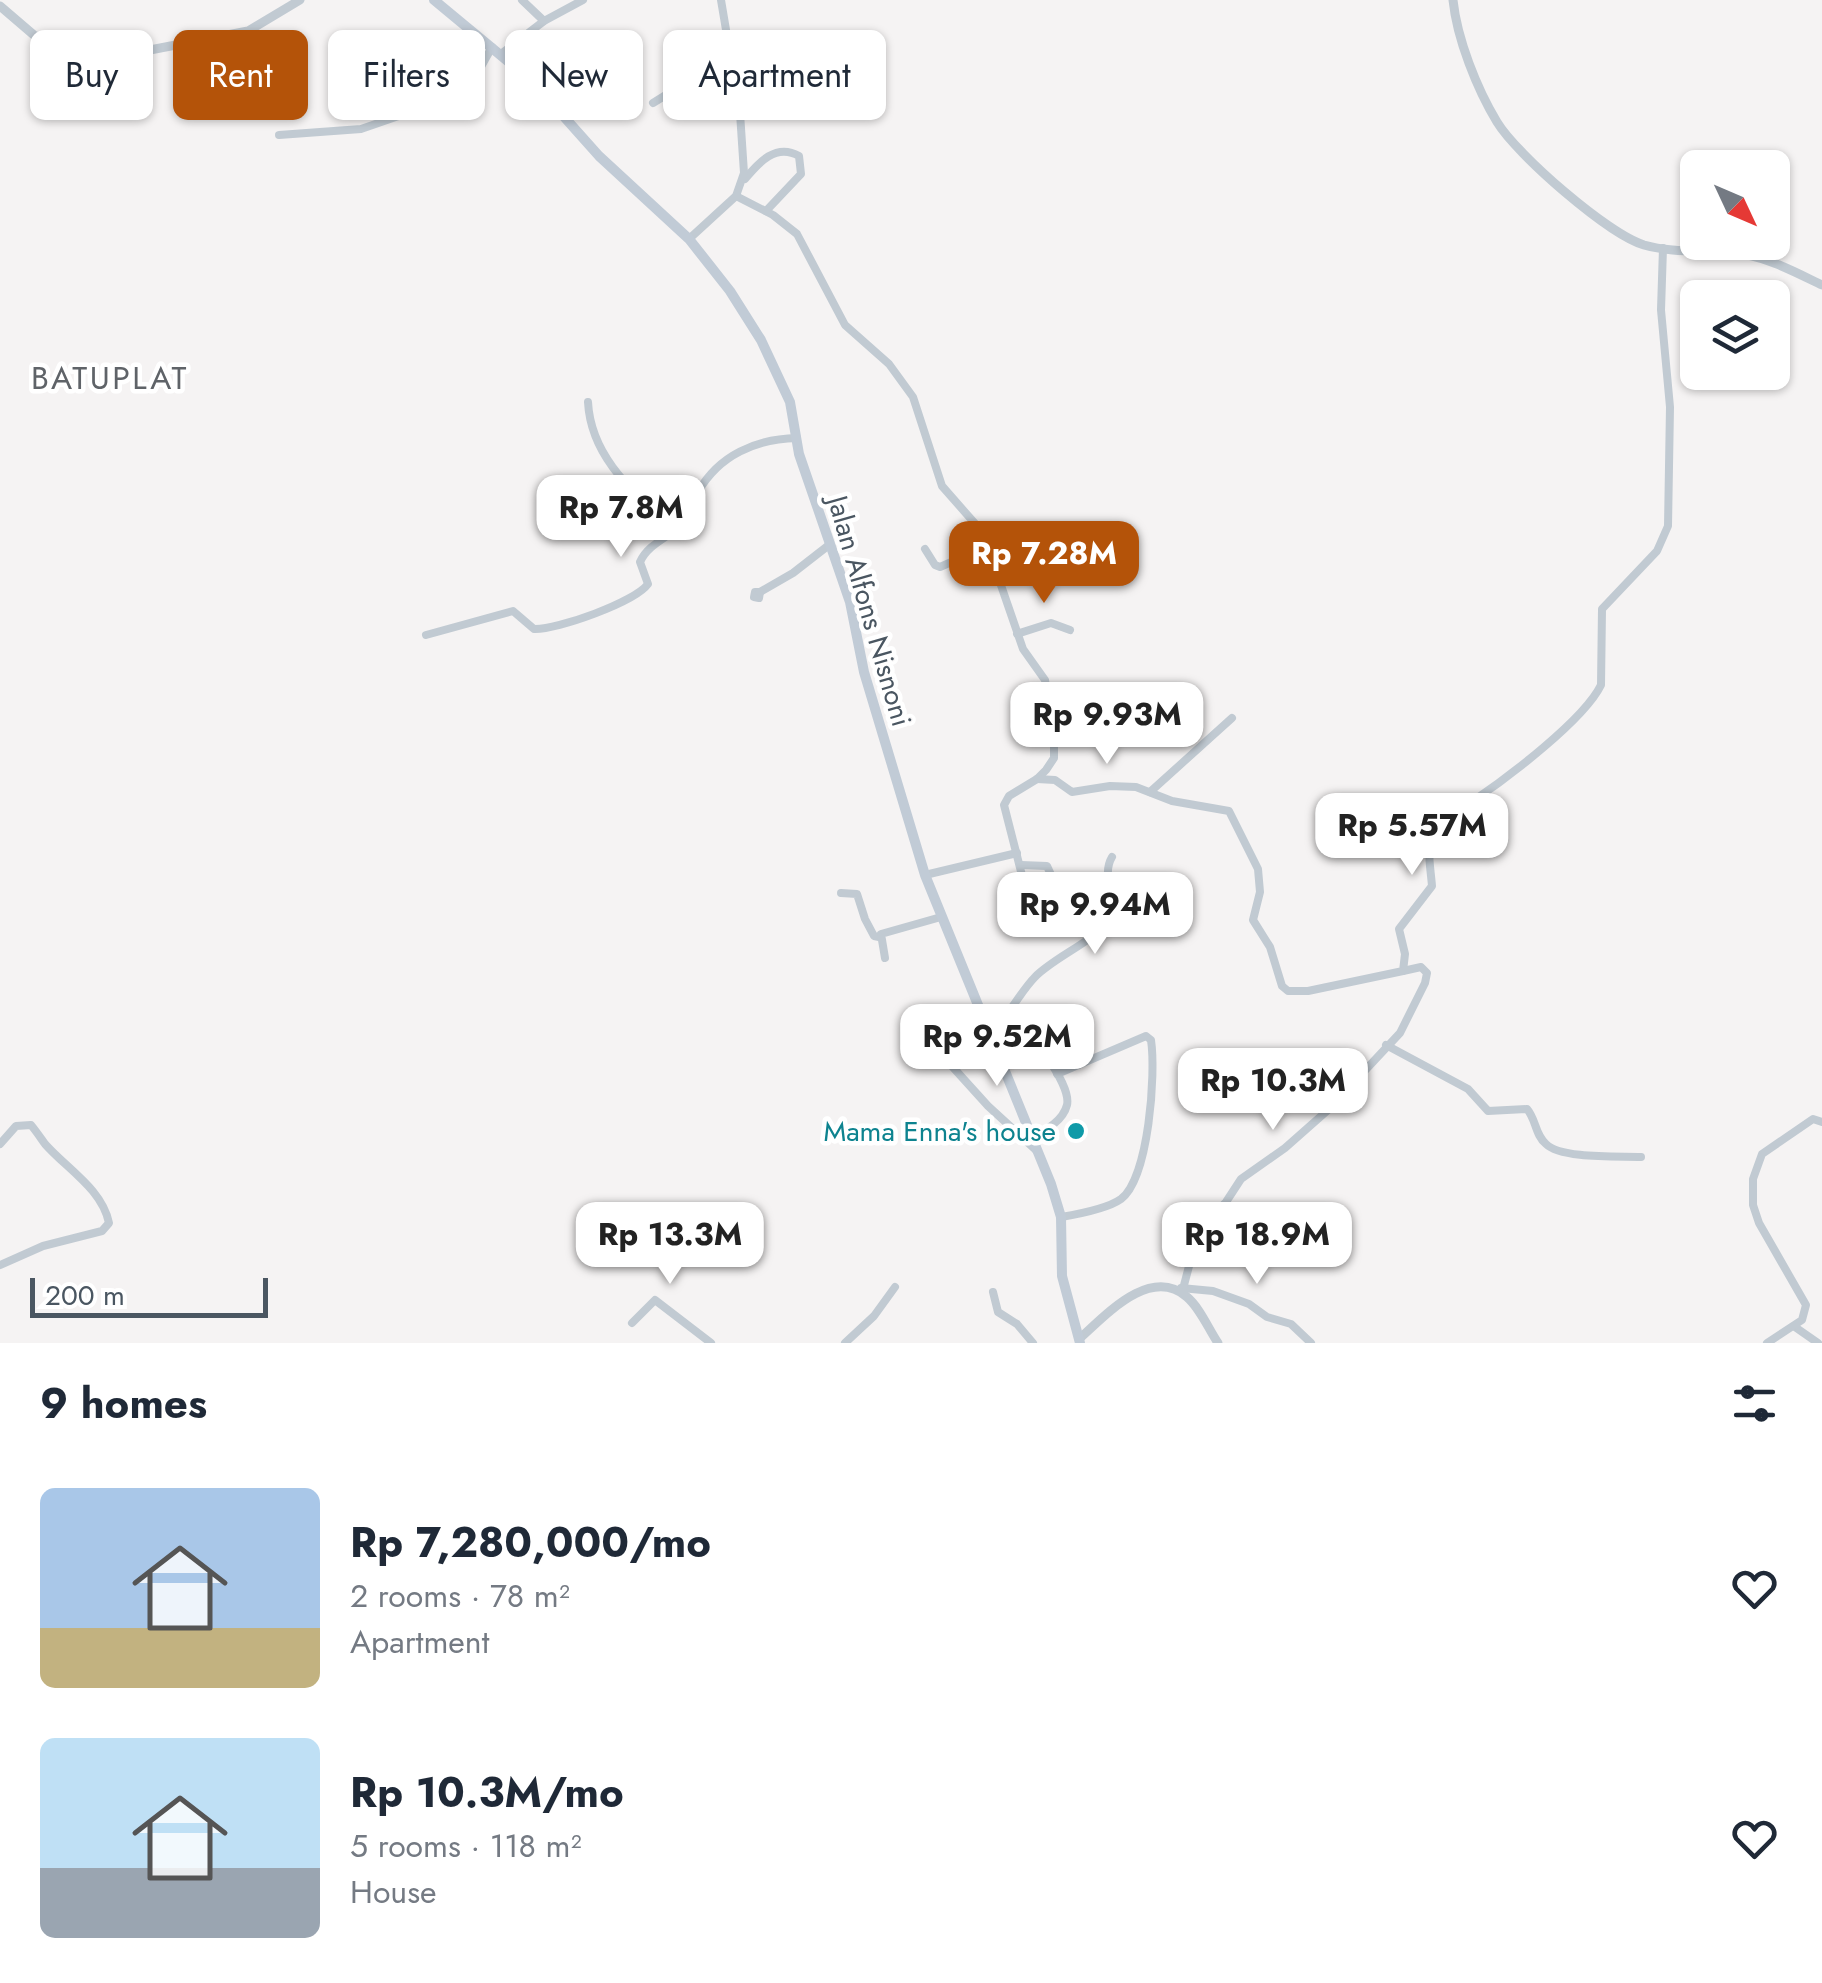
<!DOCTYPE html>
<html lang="en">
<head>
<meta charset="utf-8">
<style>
  :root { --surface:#fff; --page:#f6f6f7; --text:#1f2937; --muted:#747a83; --accent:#b45309 }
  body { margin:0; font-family:Jost,sans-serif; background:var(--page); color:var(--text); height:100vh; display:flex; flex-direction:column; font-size:38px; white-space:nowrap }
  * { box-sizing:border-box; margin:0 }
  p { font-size:32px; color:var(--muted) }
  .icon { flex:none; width:55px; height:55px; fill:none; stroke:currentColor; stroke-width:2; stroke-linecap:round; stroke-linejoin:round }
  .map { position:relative; height:1343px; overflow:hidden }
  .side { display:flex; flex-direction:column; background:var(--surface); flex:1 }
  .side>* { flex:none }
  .top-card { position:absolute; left:30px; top:30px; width:1000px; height:90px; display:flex; gap:20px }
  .needle { width:65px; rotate:134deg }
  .tools { position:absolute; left:1680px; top:150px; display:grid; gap:20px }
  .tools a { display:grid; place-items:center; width:110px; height:110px; border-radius:15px; background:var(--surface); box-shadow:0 2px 8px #0004; font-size:50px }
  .scale { position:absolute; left:30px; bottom:25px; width:238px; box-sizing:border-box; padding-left:10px; border:5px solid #4a5661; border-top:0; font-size:28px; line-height:35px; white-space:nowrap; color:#4a5661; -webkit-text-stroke:8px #fff; paint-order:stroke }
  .price { position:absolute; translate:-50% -85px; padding:0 22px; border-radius:20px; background:#fff; color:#222; font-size:32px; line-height:65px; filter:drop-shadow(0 2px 5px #0008) }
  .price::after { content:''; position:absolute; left:50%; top:60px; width:30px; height:22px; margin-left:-15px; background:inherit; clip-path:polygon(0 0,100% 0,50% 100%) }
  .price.current { background:var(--accent); color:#fff }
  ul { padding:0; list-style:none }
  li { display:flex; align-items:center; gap:30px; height:250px; padding:0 40px }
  li span { display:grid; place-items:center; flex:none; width:280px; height:200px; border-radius:15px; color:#555 }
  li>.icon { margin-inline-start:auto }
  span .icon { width:120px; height:120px; fill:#fffc; stroke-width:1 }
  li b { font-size:42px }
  h2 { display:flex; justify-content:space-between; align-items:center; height:120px; padding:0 40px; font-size:42px }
  .chip { padding:0 35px; border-radius:15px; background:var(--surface); box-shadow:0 2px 8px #0004; font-size:35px; line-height:90px }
  .chip.current { background:var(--accent); color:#fff }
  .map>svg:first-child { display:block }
</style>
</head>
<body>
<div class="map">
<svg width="1822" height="1343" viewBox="0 0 1822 1343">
  <rect width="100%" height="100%" fill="#f5f3f3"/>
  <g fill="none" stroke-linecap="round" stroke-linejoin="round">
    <g stroke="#c1cad2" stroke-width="8">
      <path d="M522 0 544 21"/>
      <path d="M204 41 222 99 236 112"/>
      <path d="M501 54 544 21 583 0"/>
      <path d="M119 56 117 72 122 104"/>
      <path d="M653 103 690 80 731 63"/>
      <path d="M279 135 361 129 413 111 473 81 492 47"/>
      <path d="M745 179C759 162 776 143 799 156L801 174 766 211"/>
      <path d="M736 196 773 215 797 234 845 325 889 364 913 397 942 486 978 527 985 539 1023 649 1045 680 1054 736V758L1046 770 1037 779 1009 796 1004 805 1027 895"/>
      <path d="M689 239 736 196 744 173 740 113 721 0"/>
      <path d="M588 402C591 459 636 494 674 530"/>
      <path d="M925 549 935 565 940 567 988 546"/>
      <path d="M755 592H760L759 598 754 597Z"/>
      <path d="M760 592 793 573 829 545"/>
      <path d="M1017 634 1051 623 1070 630"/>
      <path d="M426 635 513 611 534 629C557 630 635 602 648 584L640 562C649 542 672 537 686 520 693 512 692 501 698 492 719 455 756 439 797 438"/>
      <path d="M1037 779 1055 780 1072 792 1110 786 1136 787 1172 801 1229 811 1258 869 1260 892 1253 920 1270 947 1282 986 1288 991H1308L1403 971 1405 954 1399 929 1432 886C1430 861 1424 840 1439 817 1446 807 1463 808 1473 801 1507 778 1584 720 1601 685L1602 609 1657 551 1668 526 1670 407 1661 310 1663 248"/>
      <path d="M1150 792 1232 718"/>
      <path d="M1021 865 1047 866 1057 888"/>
      <path d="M925 875 1017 853"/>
      <path d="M841 893 857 894 865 919 874 936 879 937"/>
      <path d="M885 958 881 934 941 917"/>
      <path d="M1006 1015C1016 1003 1024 988 1035 977 1054 957 1099 939 1110 918 1119 899 1100 877 1112 857"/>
      <path d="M1386 1045 1468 1089 1488 1111 1527 1109C1536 1119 1535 1135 1546 1144 1561 1159 1618 1156 1641 1157"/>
      <path d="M1057 1074 1146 1036 1151 1040C1156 1073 1149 1178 1121 1199 1107 1209 1079 1214 1061 1217"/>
      <path d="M1033 1137C1046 1130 1063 1121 1067 1105 1072 1083 1025 1025 1006 1015 984 1020 948 1039 950 1064L988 1106 1037 1151"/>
      <path d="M0 1144 16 1126 31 1125C36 1131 40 1137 45 1144 67 1169 102 1189 109 1223L102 1231 43 1246 0 1265"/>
      <path d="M1181 1288 1213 1291 1249 1304 1267 1317 1291 1324 1311 1343"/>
      <path d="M1183 1289 1194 1247 1205 1223 1226 1202 1241 1179 1285 1148 1328 1110 1400 1033 1425 983 1427 973 1421 967 1403 971"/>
      <path d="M993 1292 998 1312 1017 1324 1033 1343"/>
      <path d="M632 1323 655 1300 711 1343"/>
      <path d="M1795 1327 1818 1343"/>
      <path d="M845 1343 874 1316 895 1287"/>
      <path d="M1767 1343 1802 1320 1806 1305 1759 1223 1753 1205V1179L1762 1154 1813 1119 1822 1122"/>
    </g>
    <g stroke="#c1cad2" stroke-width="9">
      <path d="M1453 0C1457 39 1477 89 1497 122 1517 155 1608 234 1644 245 1676 254 1711 249 1743 254 1771 259 1797 273 1822 285"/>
      <path d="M0 6 35 36 119 56 248 31 300 0"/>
      <path d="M1079 1339C1105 1316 1150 1265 1187 1297 1200 1308 1208 1328 1218 1343"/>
    </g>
    <path stroke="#c1cbd6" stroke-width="10" d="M434 0 533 82 599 156 689 239 730 291 761 340 790 402 799 454 850 602 864 672 925 875 1051 1184 1061 1217 1062 1276 1080 1343"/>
  </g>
  <circle fill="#0f9aa8" stroke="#fff" stroke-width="4" cx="1076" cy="1131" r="10"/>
  <g text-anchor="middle" stroke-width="9" stroke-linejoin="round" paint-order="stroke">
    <g font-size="28" fill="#4a5661" stroke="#fff">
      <text transform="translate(870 611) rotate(74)" y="10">Jalan Alfons Nisnoni</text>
    </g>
    <g font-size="28" fill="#0d838f" stroke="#fff" text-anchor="end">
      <text x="1056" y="1141">Mama Enna's house</text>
    </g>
    <g font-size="32" letter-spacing="2.5" fill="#5f6368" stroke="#fff">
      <text x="110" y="389">BATUPLAT</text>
    </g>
  </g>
</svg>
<div class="tools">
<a><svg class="needle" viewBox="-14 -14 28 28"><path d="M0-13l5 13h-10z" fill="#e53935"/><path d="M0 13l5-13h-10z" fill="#747a83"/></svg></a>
<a><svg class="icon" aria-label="layers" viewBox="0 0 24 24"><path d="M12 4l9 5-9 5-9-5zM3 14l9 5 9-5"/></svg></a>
</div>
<div class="scale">200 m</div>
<b class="price" style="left:621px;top:560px">Rp 7.8M</b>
<b class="price current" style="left:1044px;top:606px">Rp 7.28M</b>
<b class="price" style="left:1107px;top:767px">Rp 9.93M</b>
<b class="price" style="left:1412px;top:878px">Rp 5.57M</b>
<b class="price" style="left:1095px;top:957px">Rp 9.94M</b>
<b class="price" style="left:997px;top:1089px">Rp 9.52M</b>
<b class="price" style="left:1273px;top:1133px">Rp 10.3M</b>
<b class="price" style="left:670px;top:1287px">Rp 13.3M</b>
<b class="price" style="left:1257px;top:1287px">Rp 18.9M</b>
<div class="top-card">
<a class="chip">Buy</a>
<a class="chip current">Rent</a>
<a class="chip">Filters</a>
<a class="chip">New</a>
<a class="chip">Apartment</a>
</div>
</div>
<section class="side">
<h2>9 homes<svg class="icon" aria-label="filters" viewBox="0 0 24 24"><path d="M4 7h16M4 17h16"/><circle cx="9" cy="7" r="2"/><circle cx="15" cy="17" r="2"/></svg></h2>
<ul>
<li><span style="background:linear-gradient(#a9c7e8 70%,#c2b280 0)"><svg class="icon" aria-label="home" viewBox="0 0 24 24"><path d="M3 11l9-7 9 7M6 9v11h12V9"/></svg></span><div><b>Rp 7,280,000/mo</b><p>2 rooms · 78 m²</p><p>Apartment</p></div><svg class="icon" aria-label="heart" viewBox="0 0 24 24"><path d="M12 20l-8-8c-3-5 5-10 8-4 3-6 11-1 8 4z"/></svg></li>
<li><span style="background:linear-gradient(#bfe0f5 65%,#9aa5b1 0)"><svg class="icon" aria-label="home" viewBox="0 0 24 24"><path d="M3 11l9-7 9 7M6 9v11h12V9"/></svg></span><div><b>Rp 10.3M/mo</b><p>5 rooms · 118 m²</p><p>House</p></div><svg class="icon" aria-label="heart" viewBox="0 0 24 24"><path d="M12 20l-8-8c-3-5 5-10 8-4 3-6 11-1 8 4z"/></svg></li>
</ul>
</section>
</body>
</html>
